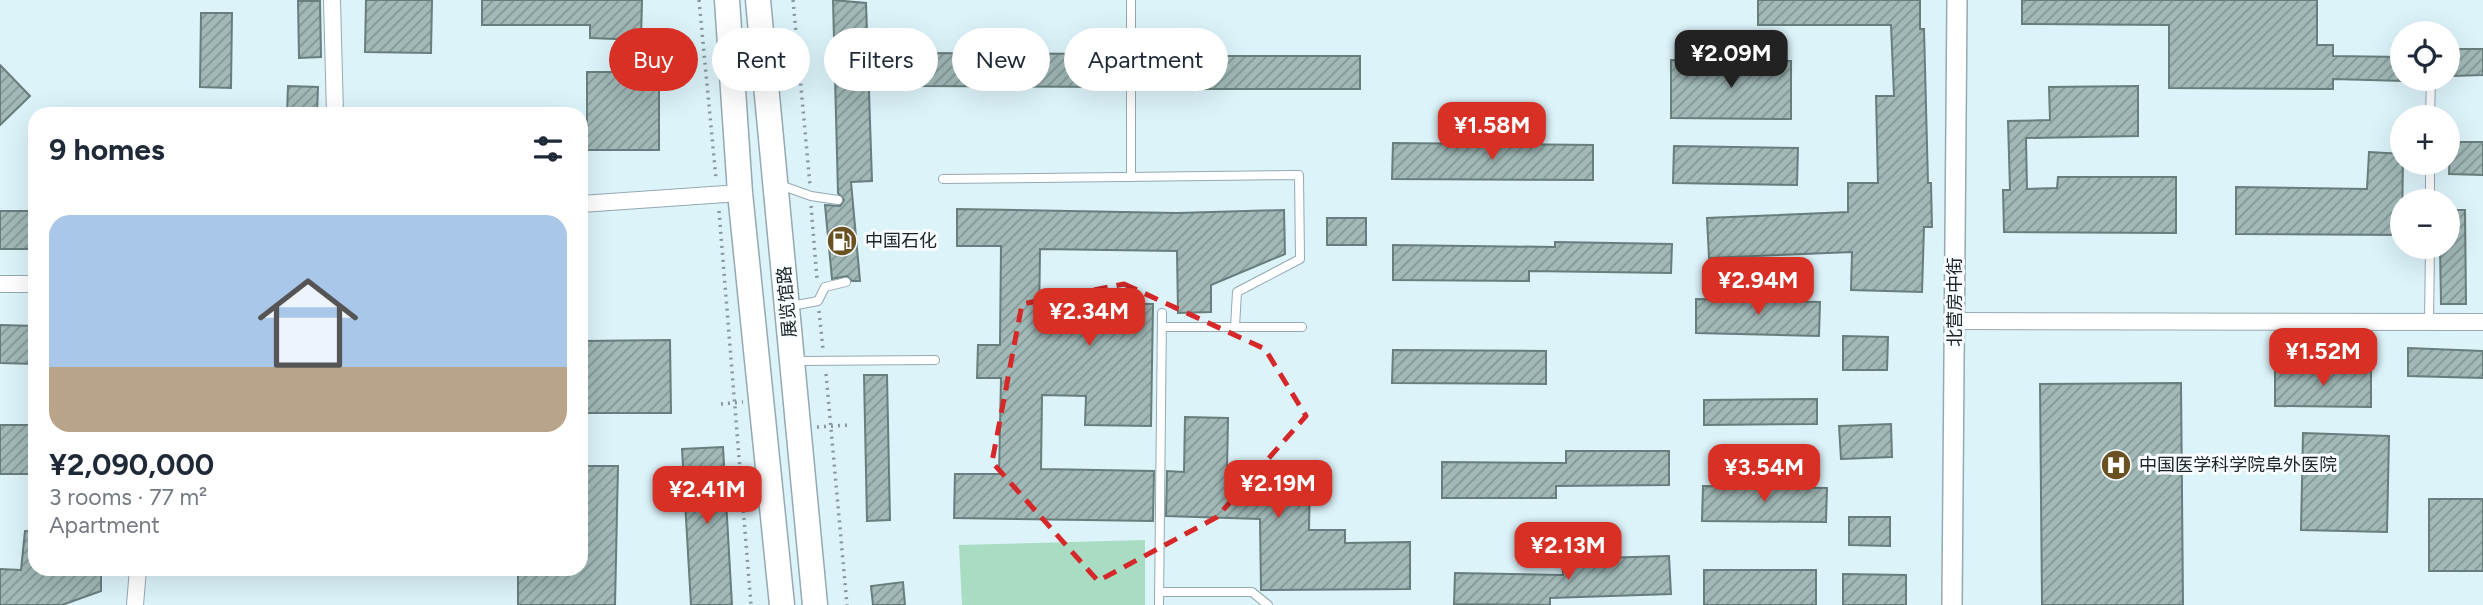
<!DOCTYPE html>
<html lang="en">
<head>
<meta charset="utf-8">
<style>
  :root { --surface:#fff; --page:#f2f2f3; --text:#1f2937; --muted:#747a83; --accent:#d93025 }
  body { margin:0; font-family:Figtree,"Noto Sans SC",sans-serif; background:var(--page); color:var(--text); height:100vh; display:flex; flex-direction:column; font-size:26px; white-space:nowrap }
  * { box-sizing:border-box; margin:0 }
  p { font-size:23px; color:var(--muted) }
  .icon { flex:none; width:38px; height:38px; fill:none; stroke:currentColor; stroke-width:2; stroke-linecap:round; stroke-linejoin:round }
  .map { position:relative; flex:1; overflow:hidden }
  .side { position:absolute; left:28px; top:107px; width:560px; height:469px; display:flex; flex-direction:column; background:var(--surface); border-radius:21px; box-shadow:0 7px 28px #0002 }
  .side>* { flex:none }
  .hud { position:absolute; left:609px; top:28px; width:665px; height:63px; display:flex; gap:14px }
  .fabs { position:absolute; left:2390px; top:21px; display:grid; gap:14px }
  .fabs a { display:grid; place-items:center; width:70px; height:70px; border-radius:50%; background:var(--surface); box-shadow:0 7px 28px #0002; font-size:35px }
  .price { position:absolute; translate:-50% -60px; padding:0 16px; border-radius:14px; background:var(--accent); color:#fff; font-size:23px; line-height:46px; filter:drop-shadow(0 2px 4px #0008) }
  .price::after { content:''; position:absolute; left:50%; top:42px; width:21px; height:16px; margin-left:-10px; background:inherit; clip-path:polygon(0 0,100% 0,50% 100%) }
  .price.current { background:#222; color:#fff }
  ul { padding:0; list-style:none }
  li { display:grid; align-content:center; gap:14px; height:371px; padding:0 21px }
  li span { display:grid; place-items:center; height:217px; border-radius:21px; color:#555 }
  li>.icon { margin-inline-start:auto }
  span .icon { width:126px; height:126px; fill:#fffc; stroke-width:1 }
  li b { font-size:30px }
  h2 { display:flex; justify-content:space-between; align-items:center; height:84px; padding:0 21px; font-size:30px }
  .pill { padding:0 24px; border-radius:32px; background:var(--surface); box-shadow:0 7px 28px #0002; font-size:24px; line-height:63px }
  .pill.current { background:var(--accent); color:#fff }
  .map>svg:first-child { display:block }
</style>
</head>
<body>
<div class="map">
<svg width="2483" height="605" viewBox="0 0 2483 605">
  <defs>
    <pattern id="building-hatch" width="6" height="6" patternUnits="userSpaceOnUse" patternTransform="scale(1.75)"><rect width="6" height="6" fill="#a1b9b7"/><path d="M-1 1l2-2M0 6l6-6M5 7l2-2" fill="none" stroke="#829695"/></pattern>
  </defs>
  <rect width="100%" height="100%" fill="#dcf3fa"/>
  <path fill="#a8dcc3" d="M1145 540V605H962L959 545Z"/>
  <g fill="url(#building-hatch)" stroke="#677e7c" stroke-width="2">
    <path d="M366 0H432L431 53 365 52Z"/>
    <path d="M482 0H642L641 40 590 38V25H482Z"/>
    <path d="M833 0 866 3 872 181 851 182 860 281H852L847 276 832 279 825 205 840 206 844 200 838 193Z"/>
    <path d="M1758 0H1920V29H1924L1928 183H1931L1932 227H1924L1922 292 1851 290 1852 252 1709 258 1707 218 1848 212V183H1878L1876 96H1894L1891 25H1758Z"/>
    <path d="M2022 0H2317V45H2333V56L2403 57V81L2333 79V89L2169 88V25L2022 24Z"/>
    <path d="M298 1H320L321 57 299 58Z"/>
    <path d="M201 13H232L231 88 200 87Z"/>
    <path d="M2452 49H2483V75L2453 76Z"/>
    <path d="M916 53 1119 54V87L916 86Z"/>
    <rect x="1156" y="56" width="204" height="33"/>
    <path d="M1671 60 1791 61V119L1671 118Z"/>
    <path d="M0 65 30 96 0 125Z"/>
    <rect x="587" y="72" width="72" height="78"/>
    <path d="M288 86 318 87 317 114H287Z"/>
    <path d="M2138 86V136L2026 138 2027 189 2057 188 2058 177H2176V233L2004 232 2003 190H2010L2008 121 2050 120 2049 87Z"/>
    <path d="M2450 142H2483V175L2449 174Z"/>
    <path d="M1393 143 1593 145V180L1392 179Z"/>
    <path d="M1674 146 1798 148 1797 185 1673 183Z"/>
    <path d="M2369 152 2403 154 2402 235 2236 234V187L2367 189Z"/>
    <path d="M957 209 1177 213 1284 210 1285 254 1211 285V312L1178 313 1177 251 1040 249 1039 326 1094 327 1095 303 1153 304 1151 426 1085 425 1086 396 1042 395 1041 469 1154 471 1153 521 954 518 955 474H999L1001 378H977L978 345H1000L1001 246H957Z"/>
    <path d="M2448 210H2465L2466 304H2441L2440 247H2448Z"/>
    <rect x="0" y="211" width="35" height="38"/>
    <rect x="1327" y="218" width="39" height="27"/>
    <path d="M1555 242 1672 244 1671 273 1529 271V281L1393 280V245L1555 247Z"/>
    <path d="M1696 299 1820 302 1819 336 1696 333Z"/>
    <path d="M0 325 35 326V364L0 363Z"/>
    <path d="M1843 336 1888 337 1887 370H1843Z"/>
    <path d="M670 340 671 413H581V341Z"/>
    <path d="M2408 348 2483 351V378L2408 376Z"/>
    <path d="M1393 350 1546 351V384L1392 383Z"/>
    <path d="M2275 370H2371V407L2275 406Z"/>
    <path d="M864 375H887L890 520 867 521Z"/>
    <path d="M2181 383 2183 605H2042L2040 384Z"/>
    <path d="M1817 399V424L1704 425V400Z"/>
    <path d="M1185 417 1228 418 1227 471 1310 473 1309 530H1345V543L1410 542V589L1261 590 1260 519 1166 516 1167 471 1184 472Z"/>
    <path d="M1891 424 1892 457 1841 459 1839 426Z"/>
    <rect x="0" y="425" width="35" height="49"/>
    <path d="M2303 433 2389 436 2387 532 2301 530Z"/>
    <path d="M723 447 732 605H691L682 449Z"/>
    <path d="M1566 451H1669V485L1556 486V498H1442V462L1566 463Z"/>
    <path d="M581 466H618L615 605H518V569H581Z"/>
    <path d="M1703 486 1827 488 1826 522 1702 521Z"/>
    <rect x="2429" y="499" width="54" height="72"/>
    <path d="M1849 517H1890V546L1849 545Z"/>
    <path d="M25 531 35 532V569H101V591L62 605H0V569L21 570Z"/>
    <path d="M1669 556 1671 594 1550 598V605L1454 604 1455 573 1563 575 1562 559Z"/>
    <rect x="1704" y="570" width="112" height="35"/>
    <path d="M1843 574 1906 575V605H1843Z"/>
    <path d="M903 582 905 605H873L871 586Z"/>
  </g>
  <g fill="none" stroke-linecap="round" stroke-linejoin="round">
    <g stroke="#94a9b0" stroke-width="10">
      <g id="service">
        <path d="M1131 0V177"/>
        <path d="M2430 117 2431 79"/>
        <path d="M943 179 1299 175 1300 259 1237 292 1235 327"/>
        <path d="M780 185 811 196 838 200"/>
        <path d="M2430 201V163"/>
        <path d="M791 306 818 301 825 287 846 282"/>
        <path d="M2429 322 2430 247"/>
        <path d="M1162 327H1302"/>
        <path d="M796 361 935 360"/>
        <path d="M1159 592H1252L1268 605"/>
        <path d="M1159 605 1162 313"/>
      </g>
    </g>
    <g stroke="#94a9b0" stroke-width="18">
      <g id="minor">
        <path d="M332 0 335 114"/>
        <path d="M581 204 740 193"/>
        <path d="M0 284H35"/>
        <path d="M1954 321 2483 322"/>
        <path d="M135 605 138 569"/>
      </g>
    </g>
    <g stroke="#94a9b0" stroke-width="22">
      <path id="tertiary" d="M1952 605 1957 0"/>
    </g>
    <g stroke="#94a9b0" stroke-width="27">
      <g id="primary">
        <path d="M727 0 740 193 782 605"/>
        <path d="M758 0 815 605"/>
      </g>
    </g>
    <g stroke="#87989d" stroke-width="3.5" stroke-dasharray="2 5" stroke-linecap="butt">
      <path d="M699 0 716 179"/>
      <path d="M793 0 810 185"/>
      <path d="M811 206 817 279"/>
      <path d="M719 211 751 605"/>
      <path d="M819 311 823 349"/>
      <path d="M826 374 847 605"/>
      <path d="M721 404 743 402"/>
      <path d="M817 427 850 425"/>
    </g>
    <use href="#service" stroke="#fff" stroke-width="8"/>
    <use href="#minor" stroke="#fff" stroke-width="16"/>
    <use href="#tertiary" stroke="#fff" stroke-width="19"/>
    <use href="#primary" stroke="#fff" stroke-width="24"/>
  </g>
  <path fill="none" stroke="#d62828" stroke-width="5" stroke-dasharray="14 9" stroke-linejoin="round" d="M1124 284 1265 349 1306 416 1217 517 1098 581 992 462 1022 304Z"/>
  <defs>
    <g id="fuel-disc" transform="scale(1.575)"><circle r="9.5" fill="#6a5122" stroke="#f8fcfe"/><path d="M-5.5-6h7V0h2V4h1.3V-2.5L3-4.5l.8-.8L6-3V5H2.5V1h-1V6h-7ZM-4.2-4.7v3.2H.2V-4.7Z" fill="#fff"/></g>
    <g id="hospital-disc" transform="scale(1.575)"><circle r="9.5" fill="#6a5122" stroke="#f8fcfe"/><path d="M-5-5h3v3.5h4V-5h3V5h-3V1.5h-4V5h-3Z" fill="#fff"/></g>
  </defs>
  <g fill-rule="evenodd">
    <use href="#fuel-disc" x="842" y="241"/>
    <use href="#hospital-disc" x="2116" y="465"/>
  </g>
  <g text-anchor="middle" stroke-width="6" stroke-linejoin="round" paint-order="stroke">
    <g font-size="18" fill="#1b2426" stroke="#f8fcfe" text-anchor="start">
      <text x="865" y="247">中国石化</text>
      <text x="2139" y="471">中国医学科学院阜外医院</text>
    </g>
    <g font-size="18" fill="#1b2426" stroke="#f8fcfe">
      <text transform="translate(787 302) rotate(-95)" y="6">展览馆路</text>
      <text transform="translate(1955 302) rotate(-90)" y="6">北营房中街</text>
    </g>
  </g>
</svg>
<div class="fabs">
<a><svg class="icon" aria-label="locate" viewBox="0 0 24 24"><circle cx="12" cy="12" r="6"/><path d="M12 2v4M12 18v4M2 12h4M18 12h4"/></svg></a>
<a>+</a>
<a>−</a>
</div>
<b class="price current" style="left:1731px;top:90px">¥2.09M</b>
<b class="price" style="left:1492px;top:162px">¥1.58M</b>
<b class="price" style="left:1758px;top:317px">¥2.94M</b>
<b class="price" style="left:1089px;top:348px">¥2.34M</b>
<b class="price" style="left:2323px;top:388px">¥1.52M</b>
<b class="price" style="left:1764px;top:504px">¥3.54M</b>
<b class="price" style="left:1278px;top:520px">¥2.19M</b>
<b class="price" style="left:707px;top:526px">¥2.41M</b>
<b class="price" style="left:1568px;top:582px">¥2.13M</b>
<div class="hud">
<a class="pill current">Buy</a>
<a class="pill">Rent</a>
<a class="pill">Filters</a>
<a class="pill">New</a>
<a class="pill">Apartment</a>
</div>
<section class="side">
<h2>9 homes<svg class="icon" aria-label="filters" viewBox="0 0 24 24"><path d="M4 7h16M4 17h16"/><circle cx="9" cy="7" r="2"/><circle cx="15" cy="17" r="2"/></svg></h2>
<ul>
<li><span style="background:linear-gradient(#a9c7e8 70%,#b9a48a 0)"><svg class="icon" aria-label="home" viewBox="0 0 24 24"><path d="M3 11l9-7 9 7M6 9v11h12V9"/></svg></span><div><b>¥2,090,000</b><p>3 rooms · 77 m²</p><p>Apartment</p></div></li>
</ul>
</section>
</div>
</body>
</html>
